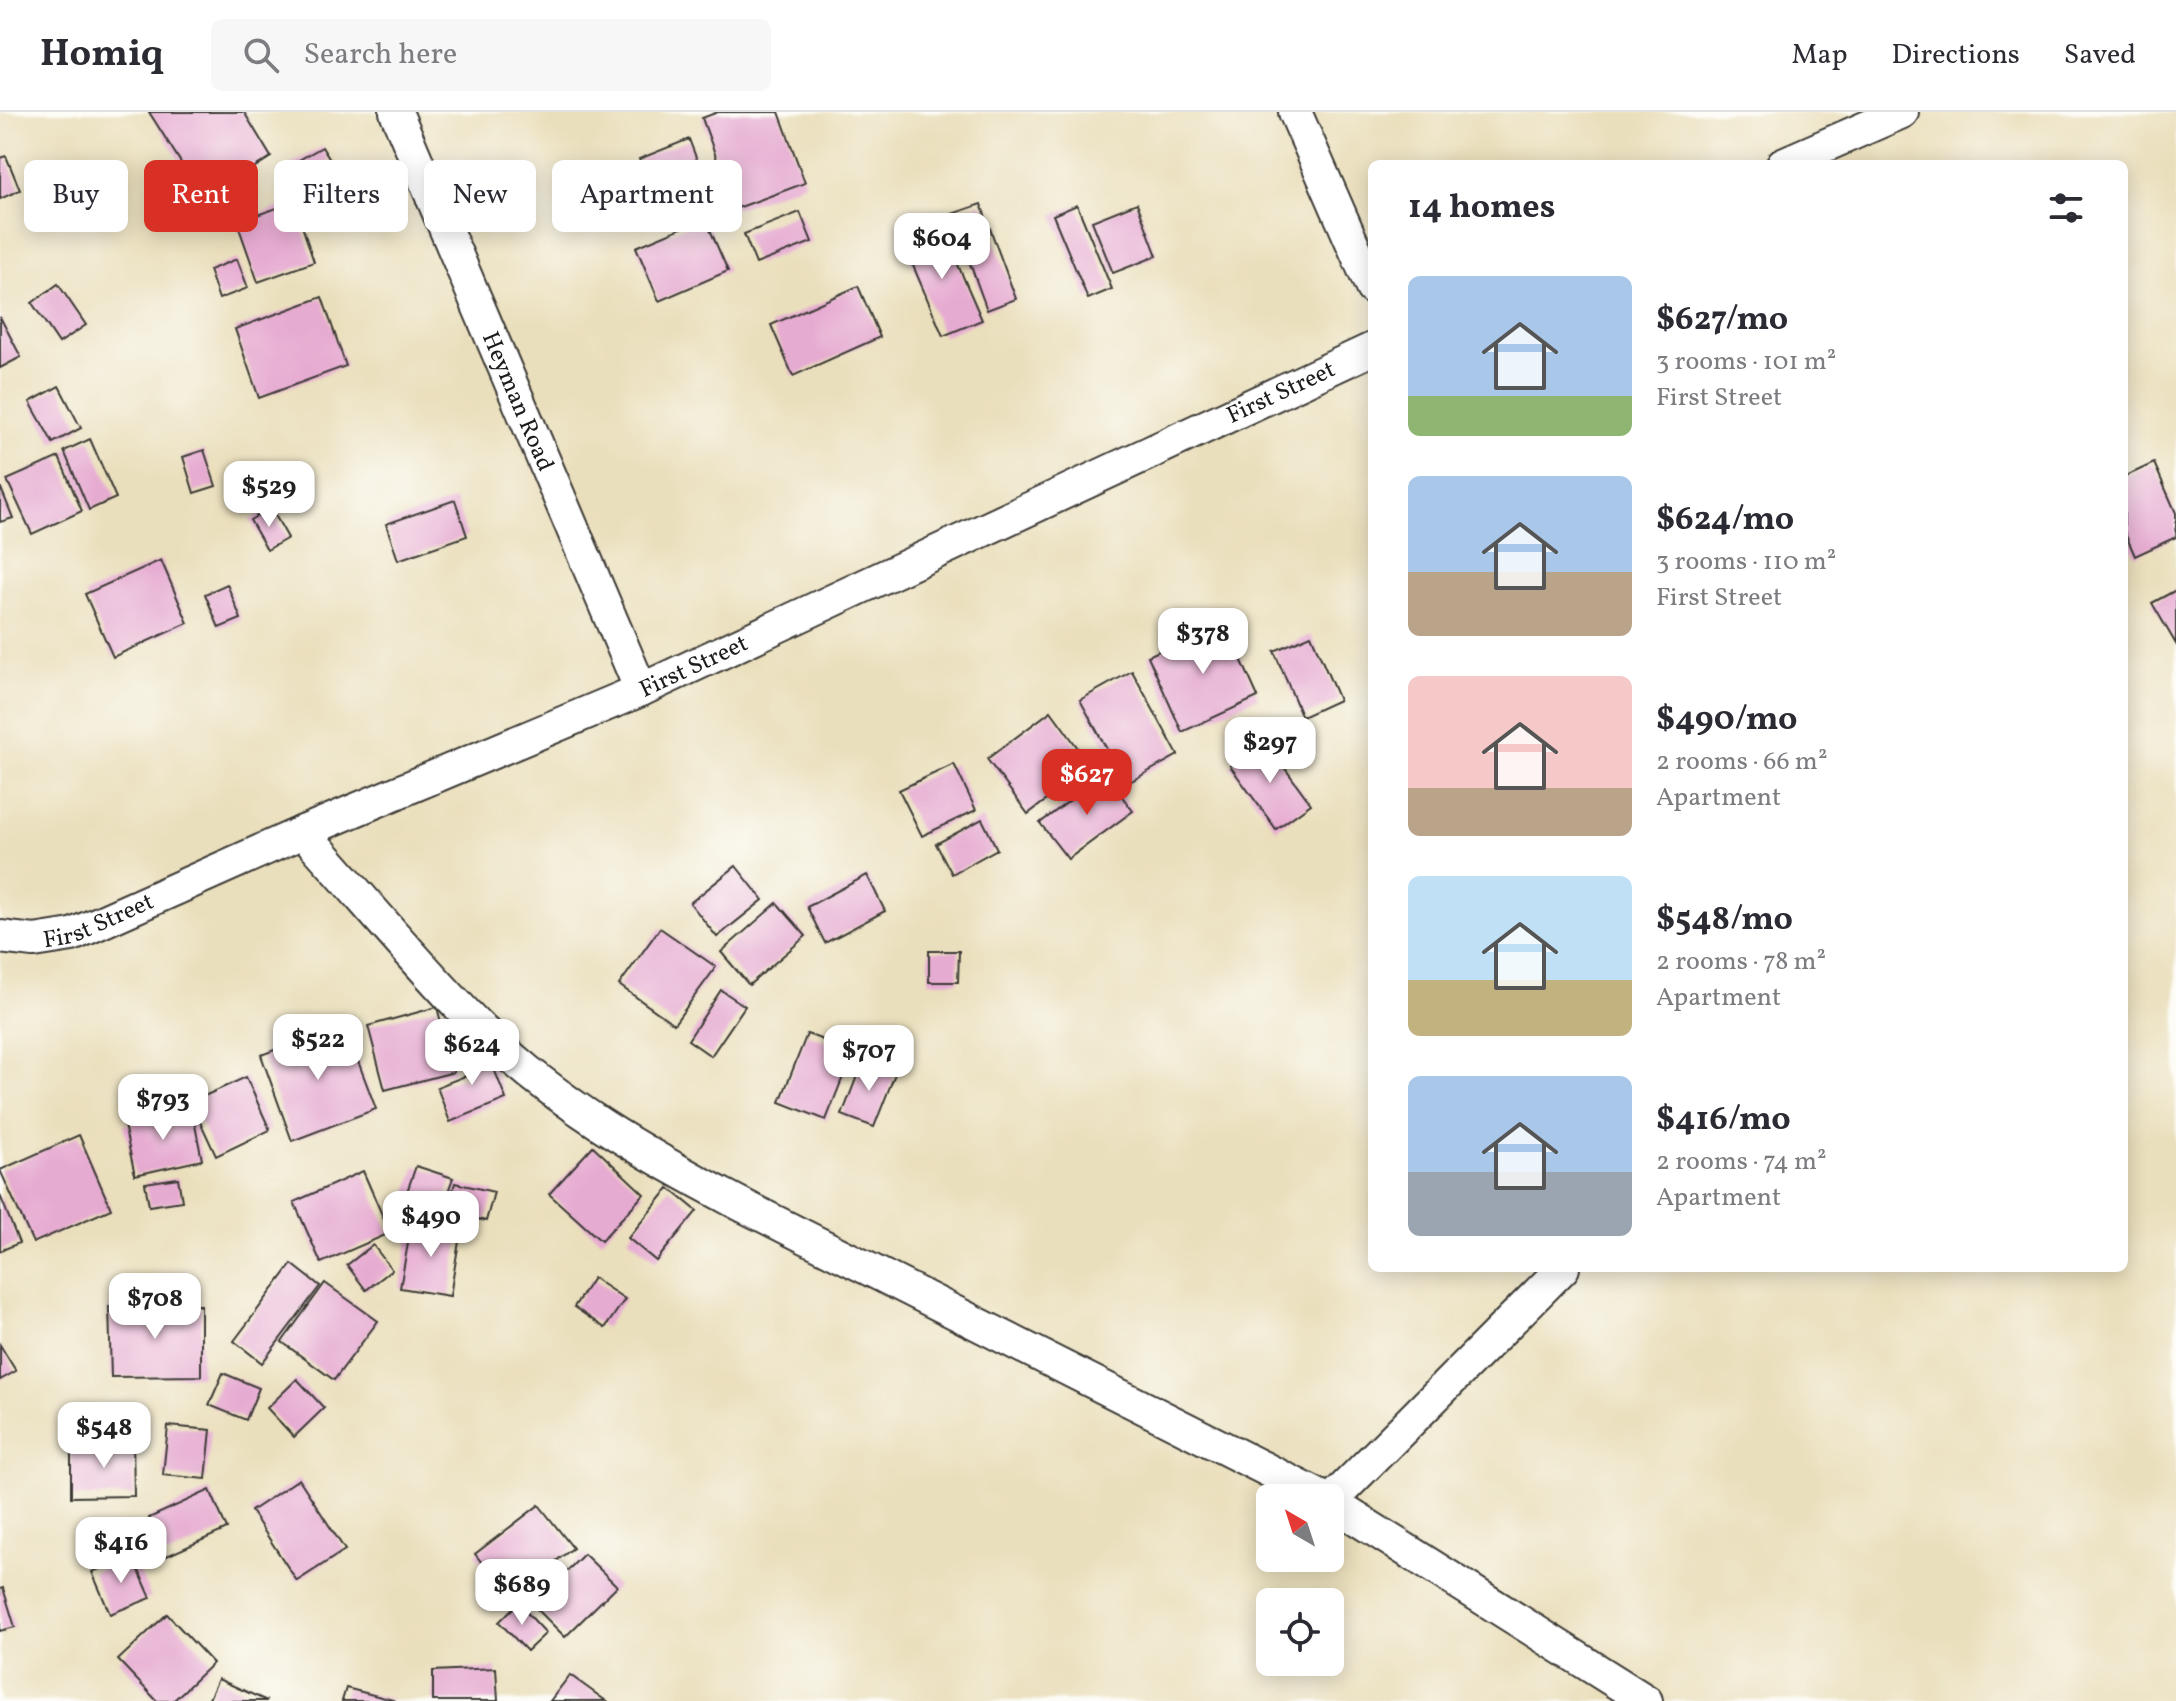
<!DOCTYPE html>
<html lang="en">
<head>
<meta charset="utf-8">
<style>
  :root { --surface:#fff; --page:#f7f7f7; --text:#2b2b33; --muted:#7c7c81; --line:#e1e1e2; --accent:#d93025 }
  body { margin:0; font-family:Vollkorn,serif; background:var(--page); color:var(--text); height:100vh; display:flex; flex-direction:column; font-size:30px; white-space:nowrap }
  * { box-sizing:border-box; margin:0 }
  p { font-size:26px; color:var(--muted) }
  .icon { flex:none; width:44px; height:44px; fill:none; stroke:currentColor; stroke-width:2; stroke-linecap:round; stroke-linejoin:round }
  .map { position:relative; flex:1; overflow:hidden }
  .sheet { position:absolute; left:1368px; top:48px; width:760px; height:1112px; display:flex; flex-direction:column; background:var(--surface); border-radius:12px; box-shadow:0 4px 20px #0003 }
  .sheet>* { flex:none }
  .guide { position:absolute; left:24px; top:48px; width:760px; height:72px; display:flex; gap:16px }
  .needle { width:52px; rotate:321deg }
  .controls { position:absolute; left:1256px; top:1372px; display:grid; gap:16px }
  .controls a { display:grid; place-items:center; width:88px; height:88px; border-radius:12px; background:var(--surface); box-shadow:0 4px 20px #0003; font-size:40px }
  .price { position:absolute; translate:-50% -68px; padding:0 18px; border-radius:16px; background:#fff; color:#222; font-size:26px; line-height:52px; filter:drop-shadow(0 2px 4px #0008) }
  .price::after { content:''; position:absolute; left:50%; top:48px; width:24px; height:18px; margin-left:-12px; background:inherit; clip-path:polygon(0 0,100% 0,50% 100%) }
  .price.selected { background:var(--accent); color:#fff }
  ul { padding:0; list-style:none }
  li { display:flex; align-items:center; gap:24px; height:200px; padding:0 40px }
  li span { display:grid; place-items:center; flex:none; width:224px; height:160px; border-radius:12px; color:#555 }
  li>.icon { margin-inline-start:auto }
  span .icon { width:96px; height:96px; fill:#fffc; stroke-width:1 }
  li b { font-size:34px }
  h2 { display:flex; justify-content:space-between; align-items:center; height:96px; padding:0 40px; font-size:34px }
  .pill { padding:0 28px; border-radius:12px; background:var(--surface); box-shadow:0 4px 20px #0003; font-size:28px; line-height:72px }
  .pill.selected { background:var(--accent); color:#fff }
  header { display:flex; align-items:center; gap:48px; box-sizing:border-box; height:112px; padding:0 40px; background:var(--surface); border-bottom:2px solid var(--line) }
  header strong { font-size:38px }
  nav { display:flex; gap:44px; margin-inline-start:auto; font-size:28px }
  .search { width:560px; height:72px; background:var(--page); display:flex; align-items:center; gap:20px; box-sizing:border-box; padding:0 28px; border-radius:12px; color:var(--muted); font-size:30px }
  .map>svg:first-child { display:block }
</style>
</head>
<body>
<header>
<strong>Homiq</strong>
<div class="search"><svg class="icon" aria-label="search" viewBox="0 0 24 24"><circle cx="10" cy="10" r="6"/><path d="M15 15l6 6"/></svg>Search here</div>
<nav><a>Map</a><a>Directions</a><a>Saved</a></nav>
</header>
<div class="map">
<svg width="2176" height="1589" viewBox="0 0 2176 1589">
  <rect width="100%" height="100%" fill="#fdfcf7"/>
  <filter id="ink" filterUnits="userSpaceOnUse"><feTurbulence type="fractalNoise" baseFrequency=".0125" numOctaves="2"/><feDisplacementMap in="SourceGraphic" scale="16" xChannelSelector="R" yChannelSelector="G"/><feConvolveMatrix kernelMatrix="1 2 1 2 8 2 1 2 1" color-interpolation-filters="sRGB"/></filter>
  <filter id="wash" filterUnits="userSpaceOnUse"><feTurbulence type="fractalNoise" baseFrequency=".006" numOctaves="4" result="noise"/><feDisplacementMap in="SourceGraphic" scale="32" xChannelSelector="R" yChannelSelector="G"/><feGaussianBlur stdDeviation="1.8" result="paint"/><feColorMatrix in="noise" values="0 0 0 0 0 0 0 0 0 0 0 0 0 0 0 0 0 1.4 0 .05"/><feComposite in="paint" operator="in"/></filter>
  <g filter="url(#wash)">
    <rect width="100%" height="100%" fill="#eadfbc"/>
    <g id="blocks">
      <g fill="#e6abd1">
        <path d="M149 0H244L271 45 204 87Z"/>
        <path d="M718 0H779L805 71 735 97 702 6Z"/>
        <path d="M689 27 709 80 660 99 639 47Z"/>
        <path d="M322 35 330 48 285 74 278 60Z"/>
        <path d="M6 44 20 78 0 87V46Z"/>
        <path d="M294 90 314 150 258 170 237 110Z"/>
        <path d="M1137 91 1157 144 1113 161 1092 109Z"/>
        <path d="M981 92 1016 187 987 198 952 102Z"/>
        <path d="M1077 93 1112 177 1088 187 1053 103Z"/>
        <path d="M800 100 812 130 756 152 744 122Z"/>
        <path d="M705 106 728 159 659 189 636 135Z"/>
        <path d="M941 114 982 208 943 224 903 130Z"/>
        <path d="M237 147 248 176 219 187 209 158Z"/>
        <path d="M58 172 86 213 59 231 32 191Z"/>
        <path d="M858 174 880 225 793 264 771 213Z"/>
        <path d="M322 185 346 254 259 286 235 217Z"/>
        <path d="M0 205 21 245 0 256Z"/>
        <path d="M59 274 81 316 53 331 30 290Z"/>
        <path d="M90 327 116 386 89 398 64 339Z"/>
        <path d="M204 338 216 374 194 381 183 345Z"/>
        <path d="M59 345 82 399 32 422 7 368Z"/>
        <path d="M2154 351 2176 401V425L2135 444 2124 419V365Z"/>
        <path d="M0 374 13 406 0 410Z"/>
        <path d="M455 388 467 424 398 448 386 412Z"/>
        <path d="M271 396 288 426 267 438 250 408Z"/>
        <path d="M161 448 188 511 113 545 85 482Z"/>
        <path d="M227 472 241 507 219 516 205 482Z"/>
        <path d="M2176 478V532L2152 491Z"/>
        <path d="M1224 509 1258 585 1182 620 1148 544Z"/>
        <path d="M1311 523 1339 588 1302 605 1274 539Z"/>
        <path d="M1132 559 1178 643 1126 672 1080 588Z"/>
        <path d="M1051 599 1091 654 1028 702 987 647Z"/>
        <path d="M1265 629 1311 692 1276 717 1230 654Z"/>
        <path d="M954 652 976 698 922 724 899 678Z"/>
        <path d="M1105 662 1133 699 1068 747 1040 711Z"/>
        <path d="M982 707 997 737 952 762 936 732Z"/>
        <path d="M736 754 763 788 717 825 690 791Z"/>
        <path d="M867 763 885 799 825 831 807 795Z"/>
        <path d="M777 791 806 824 749 873 721 840Z"/>
        <path d="M660 816 716 855 674 912 619 873Z"/>
        <path d="M929 839H959L958 870H929Z"/>
        <path d="M721 878 745 894 711 944 688 928Z"/>
        <path d="M437 895 454 960 385 978 368 914Z"/>
        <path d="M344 912 376 997 292 1029 261 943Z"/>
        <path d="M807 922 853 939 826 1008 780 990Z"/>
        <path d="M485 934 506 987 450 1010 437 975 468 963 461 944Z"/>
        <path d="M864 946 896 959 874 1015 842 1003Z"/>
        <path d="M246 965 270 1018 216 1044 191 990Z"/>
        <path d="M192 998 202 1048 135 1063 124 1013Z"/>
        <path d="M79 1023 111 1097 33 1131 0 1058Z"/>
        <path d="M593 1034 644 1082 601 1129 549 1082Z"/>
        <path d="M416 1054 453 1066 438 1107 402 1094Z"/>
        <path d="M363 1059 390 1121 321 1151 294 1090Z"/>
        <path d="M178 1066 182 1089 149 1094 145 1071Z"/>
        <path d="M455 1071 494 1080 486 1109 447 1100Z"/>
        <path d="M669 1076 697 1099 656 1149 628 1126Z"/>
        <path d="M0 1083 19 1131 0 1139Z"/>
        <path d="M412 1109 461 1117 450 1184 400 1176Z"/>
        <path d="M373 1133 392 1158 366 1178 347 1153Z"/>
        <path d="M292 1152 320 1174 262 1251 234 1229Z"/>
        <path d="M593 1166 625 1187 605 1216 574 1195Z"/>
        <path d="M325 1171 378 1209 334 1268 282 1230Z"/>
        <path d="M201 1193V1264L111 1265 109 1194Z"/>
        <path d="M0 1233 16 1259 0 1268Z"/>
        <path d="M223 1261 259 1276 246 1308 209 1293Z"/>
        <path d="M297 1267 324 1296 294 1325 267 1296Z"/>
        <path d="M168 1314 211 1318 206 1367 163 1363Z"/>
        <path d="M133 1327 134 1384 71 1385V1341L91 1340V1328Z"/>
        <path d="M299 1367 345 1438 297 1469 251 1399Z"/>
        <path d="M210 1378 227 1417 167 1444 149 1406Z"/>
        <path d="M539 1393 573 1436 509 1485 475 1442Z"/>
        <path d="M584 1442 617 1474 565 1525 533 1493Z"/>
        <path d="M132 1443 151 1486 110 1502 92 1460Z"/>
        <path d="M3 1476 15 1515 0 1519V1477Z"/>
        <path d="M518 1491 546 1521 527 1539 499 1510Z"/>
        <path d="M167 1502 213 1551 173 1589H157L118 1548Z"/>
        <path d="M496 1556 498 1589H433V1559Z"/>
        <path d="M570 1563 606 1589H550Z"/>
        <path d="M218 1567 267 1589H208Z"/>
        <path d="M346 1576 393 1588 392 1589H342Z"/>
      </g>
    </g>
  </g>
  <g filter="url(#ink)">
    <use href="#blocks" fill-opacity="0" stroke="#3b3934" stroke-width="2"/>
    <g fill="none" stroke-linecap="round" stroke-linejoin="round">
      <g stroke="#3b3934" stroke-width="36">
        <g id="street">
          <path id="s1" d="M396 0 641 578"/>
          <path d="M1295 0 1372 176"/>
          <path d="M1783 52 1902 0"/>
          <path d="M303 720C363 786 420 856 482 918 555 991 647 1043 738 1091L1323 1386"/>
          <path id="s2" d="M0 825 34 829 72 823 303 720 641 578 1372 237"/>
          <path d="M1563 1156 1330 1390 1646 1589"/>
        </g>
      </g>
      <use href="#street" stroke="#fff" stroke-width="32"/>
    </g>
  </g>
  <g text-anchor="middle" stroke-width="6" stroke-linejoin="round" paint-order="stroke">
    <g font-size="24" fill="#1c1c1c" stroke="#fdfcf7">
      <text dy="8" stroke="none"><textPath href="#s2" startOffset="1398">First Street</textPath></text>
      <text dy="8" stroke="none"><textPath href="#s1" startOffset="314">Heyman Road</textPath></text>
      <text dy="8" stroke="none"><textPath href="#s2" startOffset="750">First Street</textPath></text>
      <text dy="8" stroke="none"><textPath href="#s2" startOffset="102">First Street</textPath></text>
    </g>
  </g>
</svg>
<div class="controls">
<a><svg class="needle" viewBox="-14 -14 28 28"><path d="M0-13l5 13h-10z" fill="#e53935"/><path d="M0 13l5-13h-10z" fill="#7c7c81"/></svg></a>
<a><svg class="icon" aria-label="locate" viewBox="0 0 24 24"><circle cx="12" cy="12" r="6"/><path d="M12 2v4M12 18v4M2 12h4M18 12h4"/></svg></a>
</div>
<b class="price" style="left:942px;top:169px">$604</b>
<b class="price" style="left:269px;top:417px">$529</b>
<b class="price" style="left:1203px;top:564px">$378</b>
<b class="price" style="left:1270px;top:673px">$297</b>
<b class="price selected" style="left:1087px;top:705px">$627</b>
<b class="price" style="left:318px;top:970px">$522</b>
<b class="price" style="left:472px;top:975px">$624</b>
<b class="price" style="left:869px;top:981px">$707</b>
<b class="price" style="left:163px;top:1030px">$793</b>
<b class="price" style="left:431px;top:1147px">$490</b>
<b class="price" style="left:155px;top:1229px">$708</b>
<b class="price" style="left:104px;top:1358px">$548</b>
<b class="price" style="left:121px;top:1473px">$416</b>
<b class="price" style="left:522px;top:1515px">$689</b>
<div class="guide">
<a class="pill">Buy</a>
<a class="pill selected">Rent</a>
<a class="pill">Filters</a>
<a class="pill">New</a>
<a class="pill">Apartment</a>
</div>
<section class="sheet">
<h2>14 homes<svg class="icon" aria-label="filters" viewBox="0 0 24 24"><path d="M4 7h16M4 17h16"/><circle cx="9" cy="7" r="2"/><circle cx="15" cy="17" r="2"/></svg></h2>
<ul>
<li><span style="background:linear-gradient(#a9c7e8 75%,#8fb573 0)"><svg class="icon" aria-label="home" viewBox="0 0 24 24"><path d="M3 11l9-7 9 7M6 9v11h12V9"/></svg></span><div><b>$627/mo</b><p>3 rooms · 101 m²</p><p>First Street</p></div></li>
<li><span style="background:linear-gradient(#a9c7e8 60%,#b9a48a 0)"><svg class="icon" aria-label="home" viewBox="0 0 24 24"><path d="M3 11l9-7 9 7M6 9v11h12V9"/></svg></span><div><b>$624/mo</b><p>3 rooms · 110 m²</p><p>First Street</p></div></li>
<li><span style="background:linear-gradient(#f6c9c9 70%,#b9a48a 0)"><svg class="icon" aria-label="home" viewBox="0 0 24 24"><path d="M3 11l9-7 9 7M6 9v11h12V9"/></svg></span><div><b>$490/mo</b><p>2 rooms · 66 m²</p><p>Apartment</p></div></li>
<li><span style="background:linear-gradient(#bfe0f5 65%,#c2b280 0)"><svg class="icon" aria-label="home" viewBox="0 0 24 24"><path d="M3 11l9-7 9 7M6 9v11h12V9"/></svg></span><div><b>$548/mo</b><p>2 rooms · 78 m²</p><p>Apartment</p></div></li>
<li><span style="background:linear-gradient(#a9c7e8 60%,#9aa5b1 0)"><svg class="icon" aria-label="home" viewBox="0 0 24 24"><path d="M3 11l9-7 9 7M6 9v11h12V9"/></svg></span><div><b>$416/mo</b><p>2 rooms · 74 m²</p><p>Apartment</p></div></li>
</ul>
</section>
</div>
</body>
</html>
